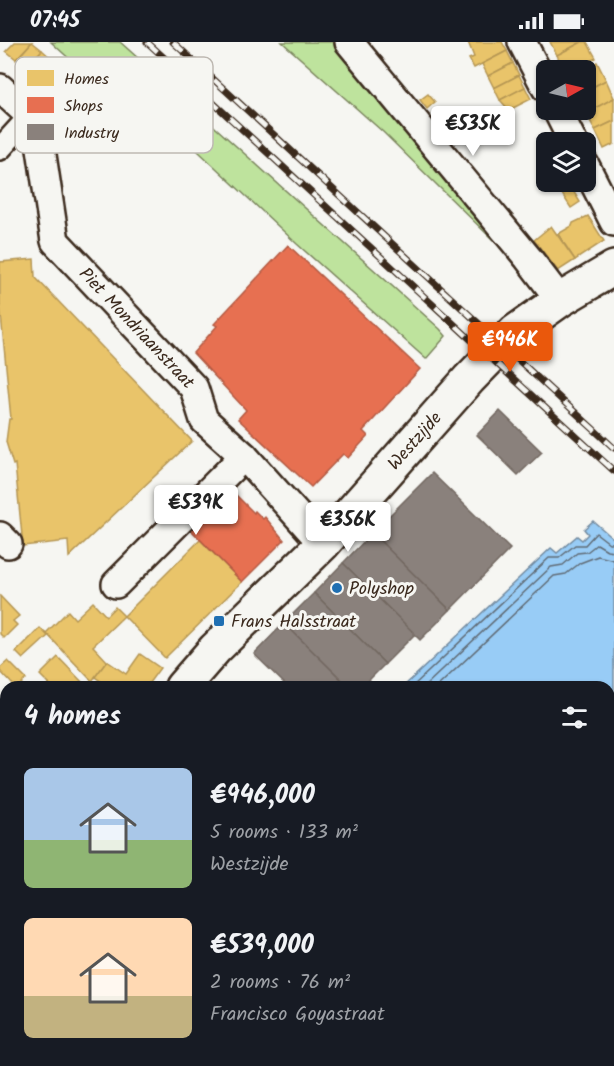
<!DOCTYPE html>
<html lang="en">
<head>
<meta charset="utf-8">
<style>
  :root { --surface:#171b24; --page:#242831; --text:#f1f3f6; --muted:#9ea1a6; --accent:#ea580c }
  body { margin:0; font-family:Kalam,sans-serif; background:var(--page); color:var(--text); height:100vh; display:flex; flex-direction:column; font-size:22px; white-space:nowrap }
  * { box-sizing:border-box; margin:0 }
  p { font-size:20px; color:var(--muted) }
  .icon { flex:none; width:33px; height:33px; fill:none; stroke:currentColor; stroke-width:2; stroke-linecap:round; stroke-linejoin:round }
  .map { position:relative; flex:1; overflow:hidden }
  .panel { position:absolute; left:0px; top:639px; width:615px; height:386px; display:flex; flex-direction:column; background:var(--surface); border-radius:18px 18px 0 0; box-shadow:0 2px 4px #0004 }
  .panel>* { flex:none }
  .needle { width:39px; rotate:82deg }
  .fabs { position:absolute; left:536px; top:18px; display:grid; gap:12px }
  .fabs a { display:grid; place-items:center; width:60px; height:60px; border-radius:9px; background:var(--surface); box-shadow:0 2px 4px #0004; font-size:30px }
  .price { position:absolute; translate:-50% -51px; padding:0 14px; border-radius:6px; background:#fff; color:#222; font-size:20px; line-height:39px; filter:drop-shadow(0 2px 3px #0008) }
  .price::after { content:''; position:absolute; left:50%; top:36px; width:18px; height:14px; margin-left:-9px; background:inherit; clip-path:polygon(0 0,100% 0,50% 100%) }
  .price.selected { background:var(--accent); color:#fff }
  ul { padding:0; list-style:none }
  li { display:flex; align-items:center; gap:18px; height:150px; padding:0 24px }
  li span { display:grid; place-items:center; flex:none; width:168px; height:120px; border-radius:9px; color:#555 }
  li>.icon { margin-inline-start:auto }
  span .icon { width:72px; height:72px; fill:#fffc; stroke-width:1 }
  li b { font-size:26px }
  h2 { display:flex; justify-content:space-between; align-items:center; height:72px; padding:0 24px; font-size:26px }
  .status { display:flex; justify-content:space-between; align-items:center; height:42px; padding:0 30px; background:var(--surface); direction:ltr }
  .status svg { height:16px; fill:currentColor }
  .map>svg:first-child { display:block }
</style>
</head>
<body>
<div class="status"><b>07:45</b><svg viewBox="0 0 49 12"><path d="M0 12V9h3v3zM5 12V6h3v6zM10 12V3h3v9zM15 12V0h3v12zM26 1h20v11H26zM47 4h2v5h-2z"/></svg></div>
<div class="map">
<svg width="614" height="1024" viewBox="0 0 614 1024">
  <rect width="100%" height="100%" fill="#f6f6f2"/>
  <filter id="ink" filterUnits="userSpaceOnUse"><feTurbulence type="fractalNoise" baseFrequency=".0167" numOctaves="2"/><feDisplacementMap in="SourceGraphic" scale="12" xChannelSelector="R" yChannelSelector="G"/><feConvolveMatrix kernelMatrix="1 2 1 2 8 2 1 2 1" color-interpolation-filters="sRGB"/></filter>
  <g filter="url(#ink)">
    <g fill="#bee39d" stroke="#7c865e" stroke-width="1.5">
      <path d="M51 0H120L440 287 446 294 426 317 297 202 166 79 100 45Z"/>
      <path d="M282 0H339L446 133 493 198 383 90Z"/>
    </g>
    <path fill="#98ccf6" stroke="#738ba0" stroke-width="1.5" d="M593 479 614 497V1006L607 1024H136L139 1018H609V645H403L551 506 557 511 577 494 582 498 588 492 584 487Z"/>
    <g fill="#e9c46a" stroke="#b59653" stroke-width="1.5">
      <path d="M15 0H32L16 17 6 9Z"/>
      <path d="M32 0 42 8 25 26 16 18Z"/>
      <path d="M468 0H502L507 9 474 26 469 17 474 15Z"/>
      <path d="M550 0H582L557 13Z"/>
      <path d="M582 0H587L596 16 572 28H564L557 13Z"/>
      <path d="M42 8 51 16 34 35 25 27Z"/>
      <path d="M507 9 513 21 488 34 482 22Z"/>
      <path d="M597 20 606 38 585 49V28H580Z"/>
      <path d="M513 21 519 33 494 46 488 34Z"/>
      <path d="M519 33 525 45 500 58 494 46Z"/>
      <path d="M606 38 614 56 586 71 584 68 585 49Z"/>
      <path d="M525 45 531 57 509 68 500 58Z"/>
      <path d="M428 52 435 60 427 67 420 58Z"/>
      <path d="M614 56V79L595 88 586 71Z"/>
      <path d="M614 79V102L604 107 595 88Z"/>
      <path d="M572 147 580 160 571 166 562 152Z"/>
      <path d="M588 174 604 199 575 218 558 192 572 184 573 181Z"/>
      <path d="M551 184 575 218 558 229 534 198Z"/>
      <path d="M34 217 35 235 192 399 69 515 68 499 23 504 15 422 13 423 6 400 9 377H11L0 263V220Z"/>
      <path d="M200 498 242 540 165 616 124 574Z"/>
      <path d="M0 554 19 574 13 579 17 583 4 596 0 592Z"/>
      <path d="M93 560 106 574 115 565 124 574 93 604 107 619 92 639 46 591 68 569 75 577Z"/>
      <path d="M40 586 48 594 23 617 16 610Z"/>
      <path d="M140 612 160 626 146 645H109L95 635 107 619 126 632Z"/>
      <path d="M58 615 87 645H52L40 633Z"/>
      <path d="M8 619 26 637 18 645H15L0 629V626Z"/>
      <path d="M2 660 6 664V688L0 682V662Z"/>
      <path d="M6 689V716L0 710V694Z"/>
      <path d="M2 735 6 740V758L0 751V737Z"/>
      <path d="M6 760V781L0 774V765Z"/>
      <path d="M0 787 6 794V813L0 818Z"/>
    </g>
    <g fill="#e76f51" stroke="#b35a42" stroke-width="1.5">
      <path d="M288 203 420 327 363 389 368 394 348 416 343 412 311 445 238 377 246 368 193 311 217 284 214 282Z"/>
      <path d="M230 447 254 471 255 469 263 477 265 475 284 498 242 540 189 486Z"/>
    </g>
    <g fill="#8a817c" stroke="#726760" stroke-width="1.5">
      <path d="M500 369 542 410 518 433 477 393Z"/>
      <path d="M432 431 510 507 450 568 372 491Z"/>
      <path d="M372 491 450 568 420 598 343 521Z"/>
      <path d="M343 521 415 592 385 622 314 551Z"/>
      <path d="M314 551 385 622 362 645H349L284 581Z"/>
      <path d="M284 581 349 645H288L254 612Z"/>
    </g>
    <g fill="none" stroke-linecap="round" stroke-linejoin="round">
      <g stroke="#606b74" stroke-width="1.5">
        <path d="M412 645 549 516H559L575 503H585L596 491 609 501H614"/>
        <path d="M424 645 551 525 563 523 577 511 587 510 597 502 607 508 614 509"/>
        <path d="M437 645 554 534 566 532 580 521 598 514 614 518"/>
      </g>
      <g stroke="#3b2a1e" stroke-width="26">
        <path id="pedestrian" d="M0 107 30 74"/>
      </g>
      <g stroke="#3b2a1e" stroke-width="32">
        <g id="minor">
          <path d="M349 0 528 216 560 258"/>
          <path d="M522 0 546 46"/>
          <path id="s1" d="M0 46 37 80 55 199 194 346 204 378 244 414 323 502"/>
          <path d="M557 68 573 100"/>
          <path d="M585 123 614 180"/>
          <path d="M0 494 8 502"/>
          <path d="M116 542 244 414"/>
        </g>
      </g>
      <g stroke="#3b2a1e" stroke-width="38">
        <g id="tertiary">
          <path id="s2" d="M182 645 215 607 323 502 469 337 515 290 560 258 614 226"/>
          <path d="M0 902 6 894"/>
        </g>
      </g>
      <use href="#pedestrian" stroke="#f6f6f2" stroke-width="21"/>
      <use href="#minor" stroke="#f6f6f2" stroke-width="27"/>
      <use href="#tertiary" stroke="#f6f6f2" stroke-width="33"/>
      <g stroke="#3b2a1e" stroke-width="7">
        <g id="rail">
          <path d="M147 0 614 429"/>
          <path d="M173 0 614 406"/>
        </g>
      </g>
      <use href="#rail" stroke="#f6f6f2" stroke-width="4.5" stroke-dasharray="14" stroke-linecap="butt"/>
    </g>
  </g>
  <g fill="#1f6fb2" stroke="#f6f6f2" stroke-width="2">
    <circle cx="337" cy="546" r="6"/>
    <rect x="213" y="573" width="12" height="12" rx="3"/>
  </g>
  <g text-anchor="middle" stroke-width="6" stroke-linejoin="round" paint-order="stroke">
    <g font-size="18" fill="#3b2a1e" stroke="#f6f6f2">
      <text dy="6" stroke="none"><textPath href="#s1" startOffset="290">Piet Mondriaanstraat</textPath></text>
      <text dy="6" stroke="none"><textPath href="#s2" startOffset="339">Westzijde</textPath></text>
    </g>
    <g font-size="18" fill="#3b2a1e" stroke="#f6f6f2" text-anchor="start">
      <text x="349" y="552">Polyshop</text>
      <text x="231" y="585">Frans Halsstraat</text>
    </g>
  </g>
  <rect x="15" y="15" width="198" height="96" rx="9" fill="#f6f6f2" stroke="#beb9b2" stroke-width="1.5"/>
  <rect x="27" y="28" width="27" height="16" fill="#e9c46a"/>
  <rect x="27" y="55" width="27" height="16" fill="#e76f51"/>
  <rect x="27" y="82" width="27" height="16" fill="#8a817c"/>
  <g font-size="16" fill="#3b2a1e">
    <text x="64" y="42">Homes</text>
    <text x="64" y="69">Shops</text>
    <text x="64" y="96">Industry</text>
  </g>
</svg>
<div class="fabs">
<a><svg class="needle" viewBox="-14 -14 28 28"><path d="M0-13l5 13h-10z" fill="#e53935"/><path d="M0 13l5-13h-10z" fill="#9ea1a6"/></svg></a>
<a><svg class="icon" aria-label="layers" viewBox="0 0 24 24"><path d="M12 4l9 5-9 5-9-5zM3 14l9 5 9-5"/></svg></a>
</div>
<b class="price" style="left:473px;top:115px">€535K</b>
<b class="price selected" style="left:510px;top:331px">€946K</b>
<b class="price" style="left:196px;top:494px">€539K</b>
<b class="price" style="left:348px;top:511px">€356K</b>
<section class="panel">
<h2>4 homes<svg class="icon" aria-label="filters" viewBox="0 0 24 24"><path d="M4 7h16M4 17h16"/><circle cx="9" cy="7" r="2"/><circle cx="15" cy="17" r="2"/></svg></h2>
<ul>
<li><span style="background:linear-gradient(#a9c7e8 60%,#8fb573 0)"><svg class="icon" aria-label="home" viewBox="0 0 24 24"><path d="M3 11l9-7 9 7M6 9v11h12V9"/></svg></span><div><b>€946,000</b><p>5 rooms · 133 m²</p><p>Westzijde</p></div></li>
<li><span style="background:linear-gradient(#ffd9b3 65%,#c2b280 0)"><svg class="icon" aria-label="home" viewBox="0 0 24 24"><path d="M3 11l9-7 9 7M6 9v11h12V9"/></svg></span><div><b>€539,000</b><p>2 rooms · 76 m²</p><p>Francisco Goyastraat</p></div></li>
</ul>
</section>
</div>
</body>
</html>
